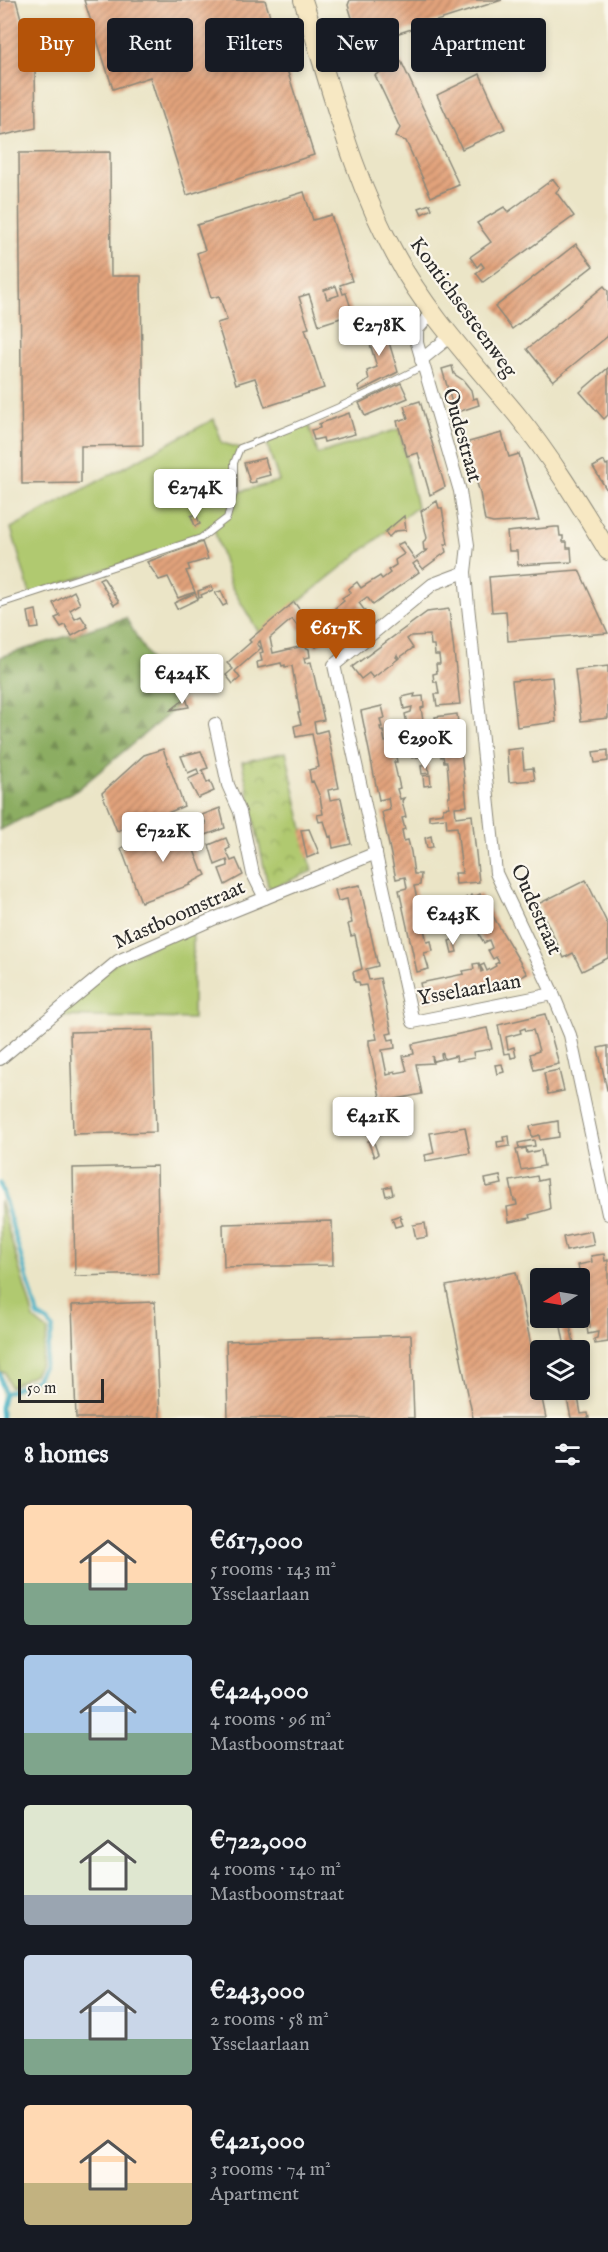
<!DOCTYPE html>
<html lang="en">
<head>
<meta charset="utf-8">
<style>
  :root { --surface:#171b24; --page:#242831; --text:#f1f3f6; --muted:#9ea1a6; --accent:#b45309 }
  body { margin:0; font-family:"IM FELL English",serif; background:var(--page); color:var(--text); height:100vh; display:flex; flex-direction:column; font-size:22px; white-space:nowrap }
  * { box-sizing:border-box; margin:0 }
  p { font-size:20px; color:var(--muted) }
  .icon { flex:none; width:33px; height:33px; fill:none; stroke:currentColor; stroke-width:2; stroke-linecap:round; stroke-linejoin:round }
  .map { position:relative; height:1418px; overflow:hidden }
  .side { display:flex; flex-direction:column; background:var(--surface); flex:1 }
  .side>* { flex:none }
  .guide { position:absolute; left:18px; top:18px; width:573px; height:54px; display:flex; gap:12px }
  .needle { width:39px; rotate:259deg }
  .buttons { position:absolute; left:530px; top:1268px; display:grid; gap:12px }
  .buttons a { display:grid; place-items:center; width:60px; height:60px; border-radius:6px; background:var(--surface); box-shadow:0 3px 9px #0003; font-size:30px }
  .scale { position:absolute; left:18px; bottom:15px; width:86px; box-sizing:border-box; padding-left:6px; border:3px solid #2b2b2b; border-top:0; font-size:16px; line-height:21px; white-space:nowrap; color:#2b2b2b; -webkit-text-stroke:4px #fbf7ec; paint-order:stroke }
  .price { position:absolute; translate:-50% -51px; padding:0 14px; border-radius:6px; background:#fff; color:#222; font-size:20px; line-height:39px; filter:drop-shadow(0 2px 3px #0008) }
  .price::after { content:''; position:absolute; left:50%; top:36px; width:18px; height:14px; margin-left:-9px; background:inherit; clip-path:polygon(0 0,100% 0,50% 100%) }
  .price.selected { background:var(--accent); color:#fff }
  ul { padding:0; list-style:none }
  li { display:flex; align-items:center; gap:18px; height:150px; padding:0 24px }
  li span { display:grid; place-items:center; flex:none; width:168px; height:120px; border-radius:6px; color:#555 }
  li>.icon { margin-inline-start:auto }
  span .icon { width:72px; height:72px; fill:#fffc; stroke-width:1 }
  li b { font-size:26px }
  h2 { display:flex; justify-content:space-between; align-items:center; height:72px; padding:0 24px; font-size:26px }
  .chip { padding:0 21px; border-radius:6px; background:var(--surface); box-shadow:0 3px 9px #0003; font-size:21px; line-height:54px }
  .chip.selected { background:var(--accent); color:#fff }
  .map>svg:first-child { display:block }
</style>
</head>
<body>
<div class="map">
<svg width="608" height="1418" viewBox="0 0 608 1418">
  <defs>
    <pattern id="forest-firs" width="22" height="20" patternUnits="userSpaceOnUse" patternTransform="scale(1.5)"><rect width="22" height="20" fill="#8cad62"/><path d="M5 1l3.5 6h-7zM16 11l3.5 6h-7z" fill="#738d51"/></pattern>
    <pattern id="park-crowns" width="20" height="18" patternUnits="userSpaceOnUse" patternTransform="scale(1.5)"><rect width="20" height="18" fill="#b0c96f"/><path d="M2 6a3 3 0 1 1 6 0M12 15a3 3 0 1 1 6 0" fill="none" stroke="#8fa35b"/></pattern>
    <pattern id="building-hatch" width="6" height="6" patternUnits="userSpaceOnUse" patternTransform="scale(1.5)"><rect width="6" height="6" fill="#e2a37c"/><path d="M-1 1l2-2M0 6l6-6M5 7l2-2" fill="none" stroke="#b78566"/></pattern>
  </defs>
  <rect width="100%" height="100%" fill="#fbf7ec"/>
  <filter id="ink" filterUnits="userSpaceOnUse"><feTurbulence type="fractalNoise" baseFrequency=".0167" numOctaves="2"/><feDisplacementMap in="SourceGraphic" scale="12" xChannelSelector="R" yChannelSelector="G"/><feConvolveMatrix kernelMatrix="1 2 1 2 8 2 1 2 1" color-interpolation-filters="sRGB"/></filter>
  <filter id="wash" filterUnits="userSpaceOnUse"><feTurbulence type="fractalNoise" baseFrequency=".008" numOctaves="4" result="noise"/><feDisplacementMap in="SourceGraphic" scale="24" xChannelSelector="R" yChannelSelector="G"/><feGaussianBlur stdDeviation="1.35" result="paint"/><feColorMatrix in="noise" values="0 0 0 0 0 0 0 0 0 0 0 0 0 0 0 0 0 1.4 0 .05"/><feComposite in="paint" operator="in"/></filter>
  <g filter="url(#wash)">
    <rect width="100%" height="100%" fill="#ebe5c7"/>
    <g fill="#b0c96f" stroke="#6e7a4d" stroke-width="1.5">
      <path d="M214 419 222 443 240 448 234 463 235 493 279 481 265 438 308 422 318 454 399 429 417 507 259 633 231 586 214 529 201 538 30 594 11 528Z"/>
      <path d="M190 930 193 938V1019L50 1016 118 961Z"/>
      <path d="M0 1201 34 1319 48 1331 40 1364 34 1374 10 1387 5 1372H0Z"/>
    </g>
    <path fill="url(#forest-firs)" stroke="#5c6c46" stroke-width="1.5" d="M126 618 177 707 77 790 0 830V658L3 656Z"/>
    <path fill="url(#park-crowns)" stroke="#6e7a4d" stroke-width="1.5" d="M286 752 312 871 272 888 268 886 242 762Z"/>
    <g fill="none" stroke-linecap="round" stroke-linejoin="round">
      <g stroke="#45afc3" stroke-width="4">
        <path d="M0 1183 38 1316 48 1322 53 1328 44 1366 36 1379 4 1394 1 1408 2 1418"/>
        <path d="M0 1374 4 1394"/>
      </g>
    </g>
    <g id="blocks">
      <g fill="url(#building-hatch)" fill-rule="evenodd">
        <path d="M0 0H16L35 70 36 128 0 136Z"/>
        <path d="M84 0H265L314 155 187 195 150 77 113 89Z"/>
        <path d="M350 0H502L368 43 358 37 348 5Z"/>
        <path d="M401 61 459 185 431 197 406 141 395 137 400 128 375 75Z"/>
        <path d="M480 74 505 129 462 149 437 95Z"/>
        <path d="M110 152 111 276H141L143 445 81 446V483L22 484 19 153Z"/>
        <path d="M553 179 560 188 556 192 574 216 483 282 476 273 484 267 481 263 477 267 470 257 491 242 477 223 504 207 508 212Z"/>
        <path d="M304 192 313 220 331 215 352 281 340 285 343 294 346 293 353 314 319 325 309 294 299 297 309 328 305 329 324 388 265 407 255 378 236 384 217 323 227 320 219 296 211 298 197 253 205 250 197 225ZM336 286 339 295 327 299 324 290Z"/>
        <path d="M430 204 432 209 422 214 419 208Z"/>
        <path d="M576 244 593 266 512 329 495 307Z"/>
        <path d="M604 286 608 291V336L553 381 527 349Z"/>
        <path d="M379 326 383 341 388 339 398 372 360 391 358 387 369 380 367 371 377 367 370 344 375 343 374 340 364 343 358 332Z"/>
        <path d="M452 366 454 374 463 380 471 390 473 399 477 398 479 405 455 413 442 369Z"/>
        <path d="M608 368V415L604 419 580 392Z"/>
        <path d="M401 383 408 398 365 416 359 403Z"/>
        <path d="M420 401 445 487 430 495 418 453 407 456 397 421 408 418 404 406Z"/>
        <path d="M349 413 355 434 324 442 323 438 314 440 311 430 320 428 319 424Z"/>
        <path d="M502 433 509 457 519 454 539 520 493 523 485 521 480 493 465 443Z"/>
        <path d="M265 458 270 475 255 479 256 482 250 483 244 463Z"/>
        <path d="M604 461 606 465 608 464V492L593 467Z"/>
        <path d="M437 501 439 508H442L448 544H444L446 552 423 569 417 561 413 564 419 572 373 605 367 597 359 603 365 611 329 638 322 628 317 632 323 642 316 647 309 637 307 639 292 619 270 638 273 653 303 646 309 649 310 657 304 658 305 663 311 662 324 720 314 722 316 733 327 730 339 788 328 790 330 800 341 798 351 844 333 848 331 836 329 837 324 821 319 822 317 815 323 814 320 797 313 781 311 782 309 770 319 767 312 734 296 737 294 726 301 724 298 713H300L292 666 285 667V665L282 666 281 663 258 668 257 662 262 661 260 653 263 652 260 641 257 644 261 648 235 671 240 678 233 684 226 675 233 669 227 663 251 642 249 640 294 602 308 621 314 617 318 621 321 619 323 622 337 612 335 608 344 601 342 598 351 592 348 589 357 582 361 588 380 576 382 579 390 573 388 570 396 565 395 560 404 554 397 545 403 542 415 559 427 550H424L423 542 427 538 421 511Z"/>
        <path d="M196 514 200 524 195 526 191 516Z"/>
        <path d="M404 516 406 530 395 531 389 537 385 532Z"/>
        <path d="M555 527H559L560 536H563V542H567V548H571L572 562 518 565 517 551H509L507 532Z"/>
        <path d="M202 542 208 559 188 565 190 570 186 571 195 592 178 598 168 577 159 580 147 562Z"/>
        <path d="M579 570 608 633 508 641 506 611 492 612 489 577Z"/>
        <path d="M103 577 119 602 114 605 99 579Z"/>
        <path d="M212 586 213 590 201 595 202 597 199 598 198 591Z"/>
        <path d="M74 591 80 604 70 610 75 619 81 616 88 627 72 636 65 625 61 627 55 618 60 616 53 603Z"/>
        <path d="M221 591 227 604 223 606 215 593Z"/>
        <path d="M195 593 198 599 177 609 174 603Z"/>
        <path d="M449 609 460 704 437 706 435 694H439L437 682H434L433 674 437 673 436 664H440L439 655H435L434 645H431L430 635 411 636 407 639 413 648 399 658 397 655 396 657 398 659 373 678 369 673 361 679 352 667 427 612Z"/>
        <path d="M36 610 39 628 31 629 28 612Z"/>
        <path d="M608 666V718L581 721 575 670Z"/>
        <path d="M552 677 556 722 517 727 512 681Z"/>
        <path d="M415 694 414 697 423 696 424 707 421 708 428 753 418 754V757L412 758 410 749 417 747 415 735 409 736 407 727 414 726 413 724 407 725 405 714 411 712 412 707 404 709 402 697Z"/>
        <path d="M186 698 189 707 171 710Z"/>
        <path d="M382 706 385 718 380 719 382 727H380L381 731H383L385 742 389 741 391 752 395 751 397 762H394L400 788 397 789 400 799 404 798 402 801 406 817 402 818 405 829 402 830 404 841 408 840 411 852 414 874H421L420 885 414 886 417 898 421 897 423 908 420 910 424 909 426 918 422 921 427 942 431 941 433 951 424 953 429 969 417 972 399 890 407 888 405 877 396 879 382 812 390 810 388 798 379 800 361 711Z"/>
        <path d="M457 714 467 806 455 807 456 817 472 815 479 882 456 884 455 873H462L457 827 447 828 446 818 429 820V815L443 813V808L449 807 448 796H450L447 762H444L443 756 441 757 440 751 439 752 435 717Z"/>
        <path d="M522 748 524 769 533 768 535 780 509 782 507 750Z"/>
        <path d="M163 749 184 806 142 824 141 822 117 831 102 793 144 755Z"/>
        <path d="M608 750V761L595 763 593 752Z"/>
        <path d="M201 751 208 768 202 770 207 783 210 781 214 791 198 798 188 779 199 774 197 769 188 773 181 756Z"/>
        <path d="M428 765 429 773 422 774 421 766Z"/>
        <path d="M430 775 431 785 424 786 423 776Z"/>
        <path d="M220 808 225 828 203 836 200 827 206 824 202 815Z"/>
        <path d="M184 824 202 871H204L206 875 189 884 190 885 141 902 121 848 163 830 164 832Z"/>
        <path d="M309 829 319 853 307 858 301 830Z"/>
        <path d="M431 836 433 847 427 848 425 838Z"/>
        <path d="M226 838 230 848 226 850 231 861 236 859 243 875 225 885 219 869 228 866V863L227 860 215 865 209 845Z"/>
        <path d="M586 880 608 925V958L582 971 573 953 564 958 538 904Z"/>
        <path d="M360 885 378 966 366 969 369 980 380 978 392 1033 387 1034 389 1040 394 1039 395 1048 382 1050 387 1075 391 1074V1072L395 1071 396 1073 407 1071 403 1056 414 1054 412 1044 487 1028 492 1049 473 1052 474 1058 457 1061 456 1056 444 1059 443 1053 441 1054 442 1059 434 1061 432 1056 433 1063 416 1064 422 1094 381 1102 369 1044V1040L377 1039 366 985 360 986 359 982H355L353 972 362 969 355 935 351 936 348 924 352 923 347 899 338 901 335 890Z"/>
        <path d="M480 894 527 974 507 985 424 1003 420 983 464 974 463 971 474 969 473 964 479 963 481 972 483 971 480 966 484 964 487 971 496 966 495 964 499 962 496 957 493 959 488 950 492 948 489 940 484 943 479 934 483 932 478 921 473 924 460 901 467 897 468 899 471 895 474 897Z"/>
        <path d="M454 939 457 952 452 953 449 941Z"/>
        <path d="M545 1014 559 1064 534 1070 530 1054 539 1051 533 1030 526 1031 525 1028 520 1030 521 1033 506 1037 508 1049 514 1047 516 1057 511 1058 510 1053 504 1054 498 1025Z"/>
        <path d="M153 1030 156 1132 73 1134 70 1032Z"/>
        <path d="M608 1046V1090H607L598 1048Z"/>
        <path d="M502 1064 504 1072 497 1074 495 1065Z"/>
        <path d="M559 1070 564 1091 548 1094 544 1073Z"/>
        <path d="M381 1105 387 1130 381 1131 374 1107Z"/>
        <path d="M558 1121 559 1137 540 1140 539 1135 532 1137 530 1126Z"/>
        <path d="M465 1127 470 1153 426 1161 425 1155 434 1153 430 1133Z"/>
        <path d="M509 1136 510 1146 498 1148 497 1142 504 1141 503 1137Z"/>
        <path d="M373 1140 378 1154 374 1157 368 1141Z"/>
        <path d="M534 1140 535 1146 519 1148 518 1143Z"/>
        <path d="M526 1148 527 1153 541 1150 544 1166 521 1170 516 1150Z"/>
        <path d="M157 1166 159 1274 75 1276 73 1168Z"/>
        <path d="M500 1176 502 1184 487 1187 485 1179Z"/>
        <path d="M537 1176 538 1181 547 1179 550 1209 529 1215 530 1218 509 1222 507 1207 517 1205 516 1200 514 1201 510 1181Z"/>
        <path d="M391 1186 393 1194 386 1196 384 1188Z"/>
        <path d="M400 1215 402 1218H400L403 1225 395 1227 392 1218Z"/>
        <path d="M332 1221 333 1265 224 1267 223 1224Z"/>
        <path d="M425 1223 427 1237 416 1239 413 1225Z"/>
        <path d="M591 1231 594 1245 566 1251 563 1237Z"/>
        <path d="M604 1254 605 1261 608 1260V1342L595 1344 594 1339 597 1338 598 1332 588 1334 587 1327H590L589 1318 578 1265 592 1262 591 1256Z"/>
        <path d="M516 1272 546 1418H473L446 1286Z"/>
        <path d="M155 1302 160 1418H76L72 1305Z"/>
        <path d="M559 1317H571L572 1322H569L575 1348 569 1349 565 1347Z"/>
        <path d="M411 1335 414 1418H228L226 1341Z"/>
        <path d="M578 1397 581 1414 588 1413 589 1418H571L567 1399Z"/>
      </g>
    </g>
  </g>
  <g filter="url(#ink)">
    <use href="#blocks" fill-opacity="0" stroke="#8b8879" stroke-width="1.5"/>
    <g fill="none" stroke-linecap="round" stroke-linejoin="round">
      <g stroke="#8b8879" stroke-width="8">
        <path id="lane" d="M0 604 201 538 227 518 234 493V463L240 448C304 424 362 398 423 366"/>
      </g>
      <g stroke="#8b8879" stroke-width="14">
        <g id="street">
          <path d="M433 311 417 330V343L460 491 468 545 465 572 467 596 496 873 553 994 570 1035 608 1214"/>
          <path d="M421 360 452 335"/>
          <path d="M465 572 433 584 334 665 413 1022 553 994"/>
          <path d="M215 724 228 785 240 812 253 874 265 898"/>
          <path d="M0 1059 118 961 211 920 376 853"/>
        </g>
      </g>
      <g stroke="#8b8879" stroke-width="20">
        <path id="secondary" d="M303 0C331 87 351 176 396 256 427 314 475 364 517 415 551 457 580 505 608 551"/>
      </g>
      <use href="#lane" stroke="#fff" stroke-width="6"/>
      <use href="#street" stroke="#fff" stroke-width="12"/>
      <use href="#secondary" stroke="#f7e8c3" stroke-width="18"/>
    </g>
  </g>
  <g text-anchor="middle" stroke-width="4.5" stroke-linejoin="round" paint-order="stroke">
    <g font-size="21" fill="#2b2b2b" stroke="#fbf7ec">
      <text transform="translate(464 307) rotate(54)" y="7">Kontichsesteenweg</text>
      <text transform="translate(463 435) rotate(74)" y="7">Oudestraat</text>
      <text transform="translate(537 909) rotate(66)" y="7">Oudestraat</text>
      <text transform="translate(179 914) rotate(-24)" y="7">Mastboomstraat</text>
      <text transform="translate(469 989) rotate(-10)" y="7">Ysselaarlaan</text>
    </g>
  </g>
</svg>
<div class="buttons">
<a><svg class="needle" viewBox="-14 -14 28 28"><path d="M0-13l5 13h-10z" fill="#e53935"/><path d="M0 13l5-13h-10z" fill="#9ea1a6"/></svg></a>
<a><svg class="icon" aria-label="layers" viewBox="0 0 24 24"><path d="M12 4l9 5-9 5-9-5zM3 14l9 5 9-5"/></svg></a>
</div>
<div class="scale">50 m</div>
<b class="price" style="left:379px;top:357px">€278K</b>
<b class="price" style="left:195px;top:520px">€274K</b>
<b class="price selected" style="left:336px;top:660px">€617K</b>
<b class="price" style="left:182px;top:705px">€424K</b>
<b class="price" style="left:425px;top:770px">€290K</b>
<b class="price" style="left:163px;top:863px">€722K</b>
<b class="price" style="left:453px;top:946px">€243K</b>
<b class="price" style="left:373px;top:1148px">€421K</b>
<div class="guide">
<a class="chip selected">Buy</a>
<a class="chip">Rent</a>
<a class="chip">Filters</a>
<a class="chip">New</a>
<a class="chip">Apartment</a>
</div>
</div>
<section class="side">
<h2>8 homes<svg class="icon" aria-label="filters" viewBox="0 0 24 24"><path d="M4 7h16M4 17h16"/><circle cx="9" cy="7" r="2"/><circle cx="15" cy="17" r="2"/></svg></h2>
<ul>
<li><span style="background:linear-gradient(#ffd9b3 65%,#7fa58c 0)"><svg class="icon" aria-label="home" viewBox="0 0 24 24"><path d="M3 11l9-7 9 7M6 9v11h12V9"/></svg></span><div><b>€617,000</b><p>5 rooms · 143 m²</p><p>Ysselaarlaan</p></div></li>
<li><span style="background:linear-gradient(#a9c7e8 65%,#7fa58c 0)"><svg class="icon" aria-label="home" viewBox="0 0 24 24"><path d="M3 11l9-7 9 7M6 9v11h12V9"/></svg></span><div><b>€424,000</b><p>4 rooms · 96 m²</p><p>Mastboomstraat</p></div></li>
<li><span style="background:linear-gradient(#dfe7d0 75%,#9aa5b1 0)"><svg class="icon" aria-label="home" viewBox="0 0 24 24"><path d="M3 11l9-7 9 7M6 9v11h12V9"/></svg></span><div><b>€722,000</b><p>4 rooms · 140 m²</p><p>Mastboomstraat</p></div></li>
<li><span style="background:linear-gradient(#c9d6e8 70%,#7fa58c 0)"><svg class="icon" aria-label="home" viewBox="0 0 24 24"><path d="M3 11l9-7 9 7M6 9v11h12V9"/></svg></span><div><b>€243,000</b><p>2 rooms · 58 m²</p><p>Ysselaarlaan</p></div></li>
<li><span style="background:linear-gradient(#ffd9b3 65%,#c2b280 0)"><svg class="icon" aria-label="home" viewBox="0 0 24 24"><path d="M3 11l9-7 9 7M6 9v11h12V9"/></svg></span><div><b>€421,000</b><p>3 rooms · 74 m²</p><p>Apartment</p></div></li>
</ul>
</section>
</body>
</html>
